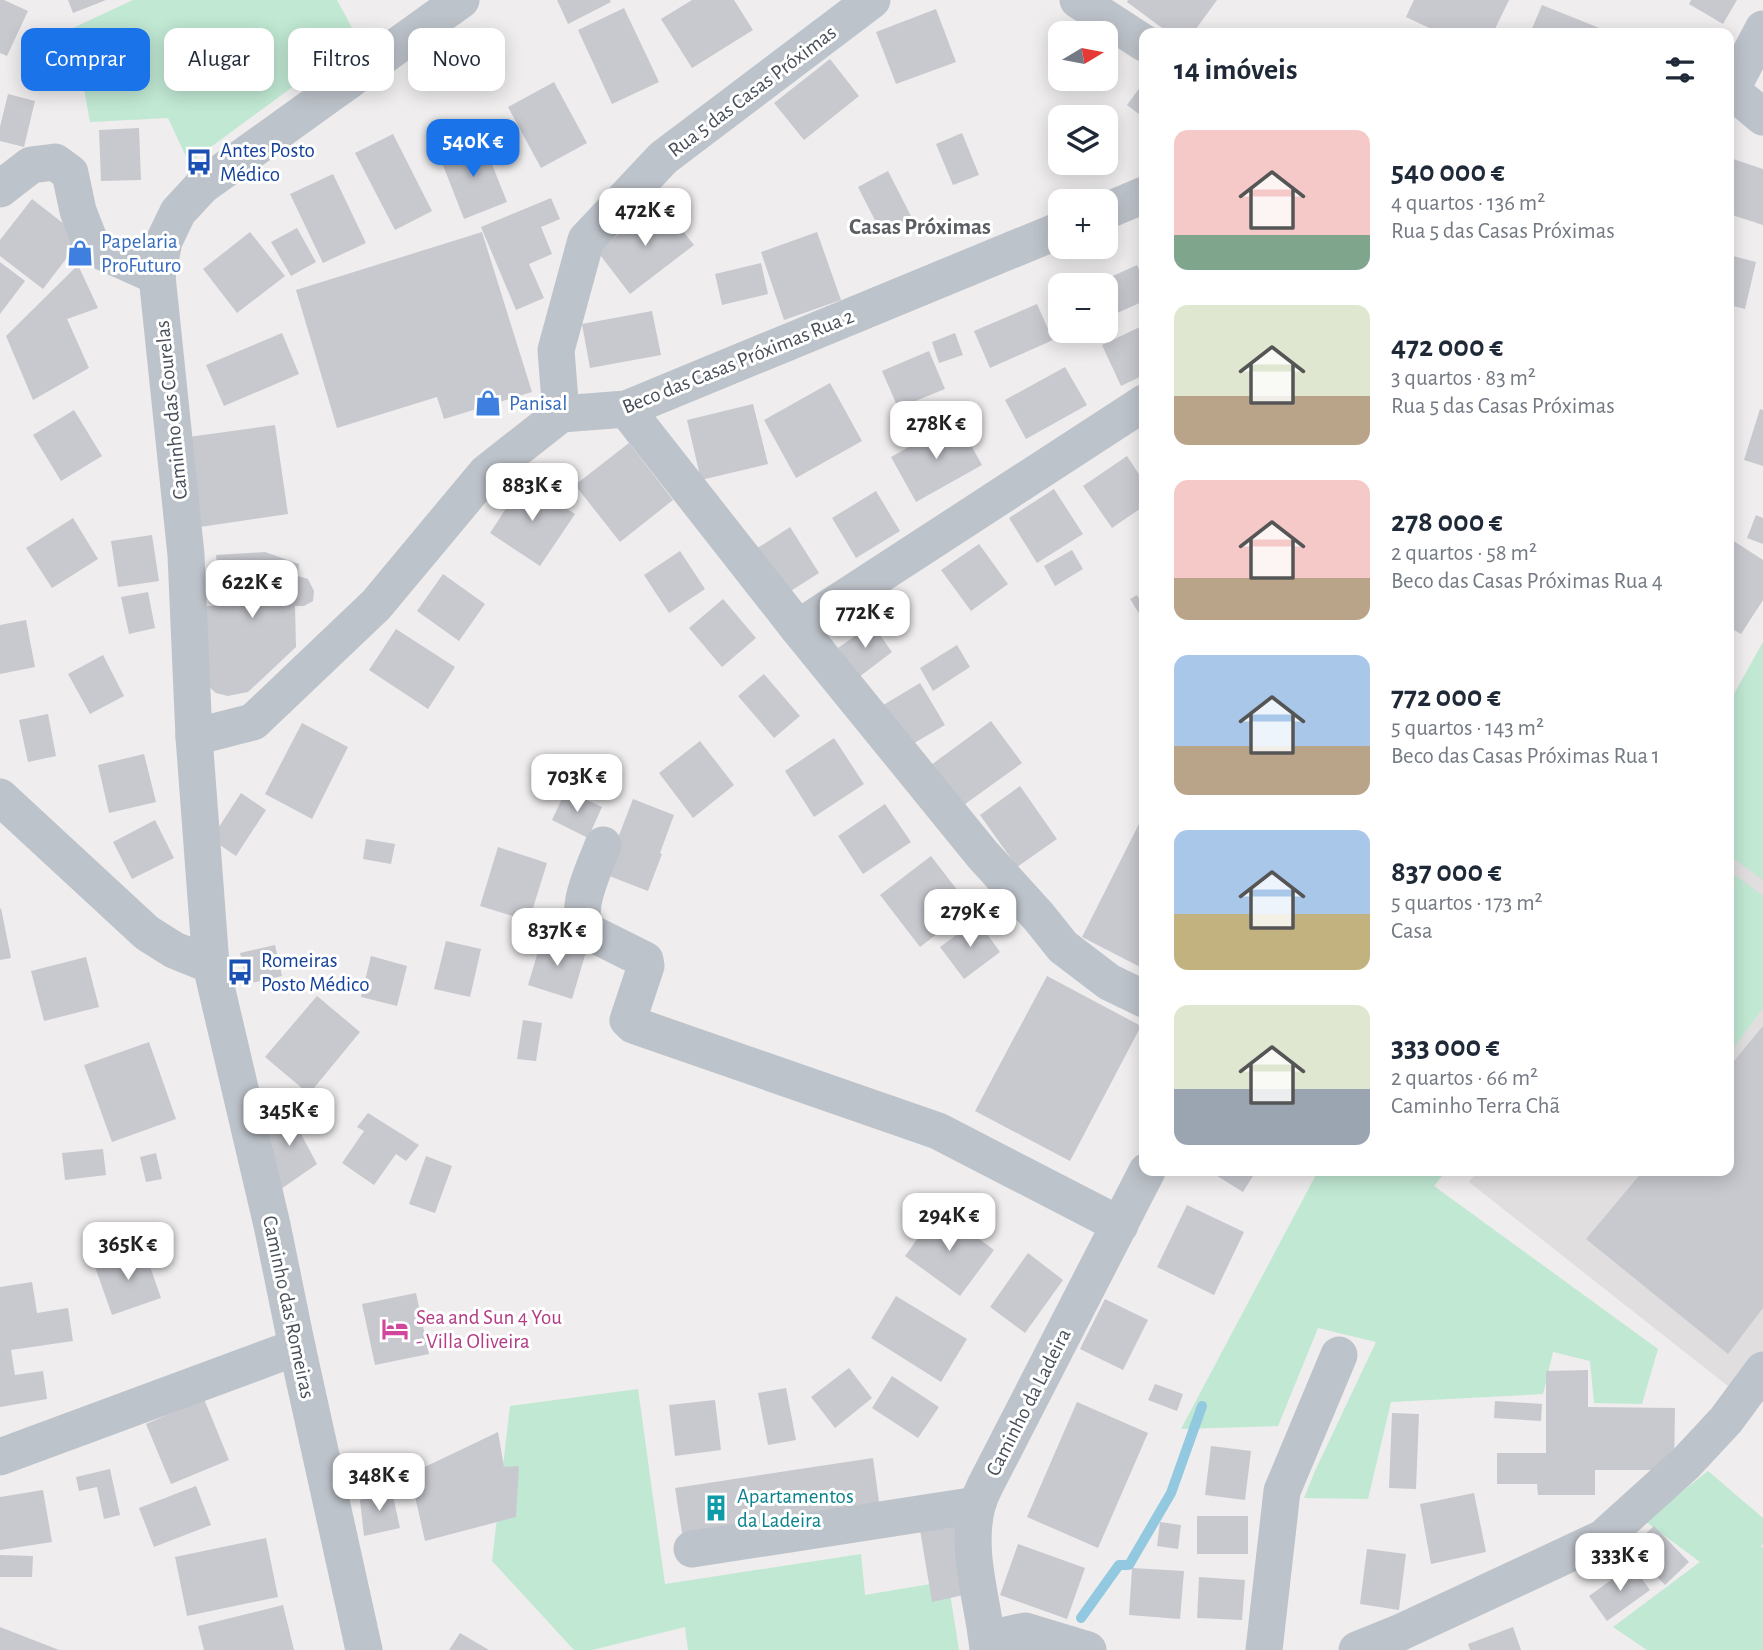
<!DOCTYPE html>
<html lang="pt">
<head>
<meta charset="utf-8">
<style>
  :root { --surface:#fff; --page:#f2f2f3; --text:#1f2937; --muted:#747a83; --accent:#1a73e8 }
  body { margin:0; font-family:"Alegreya Sans",sans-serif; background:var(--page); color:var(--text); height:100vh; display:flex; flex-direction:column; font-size:26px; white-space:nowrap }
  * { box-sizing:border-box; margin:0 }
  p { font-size:23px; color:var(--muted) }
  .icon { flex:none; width:38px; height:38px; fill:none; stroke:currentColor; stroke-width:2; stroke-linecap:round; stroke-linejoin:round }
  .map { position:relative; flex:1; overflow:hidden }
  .sheet { position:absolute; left:1139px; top:28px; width:595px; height:1148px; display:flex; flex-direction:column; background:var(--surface); border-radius:14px; box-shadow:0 4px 18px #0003 }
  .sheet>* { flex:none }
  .guide { position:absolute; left:21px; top:28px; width:665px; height:63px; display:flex; gap:14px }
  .needle { width:46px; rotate:80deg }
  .tools { position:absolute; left:1048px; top:21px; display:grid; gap:14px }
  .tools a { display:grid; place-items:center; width:70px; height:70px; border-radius:14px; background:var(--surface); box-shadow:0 4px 18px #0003; font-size:35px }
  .price { position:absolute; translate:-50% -60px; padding:0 16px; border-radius:14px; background:#fff; color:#222; font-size:23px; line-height:46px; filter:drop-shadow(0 2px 4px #0008) }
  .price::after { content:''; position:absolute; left:50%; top:42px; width:21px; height:16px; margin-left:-10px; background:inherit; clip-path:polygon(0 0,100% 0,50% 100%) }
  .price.on { background:var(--accent); color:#fff }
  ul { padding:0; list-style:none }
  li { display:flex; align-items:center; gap:21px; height:175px; padding:0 35px }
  li span { display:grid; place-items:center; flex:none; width:196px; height:140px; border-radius:14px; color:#555 }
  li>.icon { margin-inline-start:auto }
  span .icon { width:84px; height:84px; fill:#fffc; stroke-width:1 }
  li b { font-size:30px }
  h2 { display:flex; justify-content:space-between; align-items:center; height:84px; padding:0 35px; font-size:30px }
  .chip { padding:0 24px; border-radius:14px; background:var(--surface); box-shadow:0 4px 18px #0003; font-size:24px; line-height:63px }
  .chip.on { background:var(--accent); color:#fff }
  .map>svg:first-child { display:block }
</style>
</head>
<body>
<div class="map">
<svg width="1763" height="1650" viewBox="0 0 1763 1650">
  <rect width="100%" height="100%" fill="#efeded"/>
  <path fill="#e0dede" d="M1763 793V1361L1738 1394 1469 1182 1478 1171H1729V838Z"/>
  <g fill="#c0e8d3">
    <path d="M133 0H337L358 39 189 163 168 118 90 122 73 28Z"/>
    <path d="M1763 642V880L1729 855V703Z"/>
    <path d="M1735 875 1763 896V1008L1729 1054V882Z"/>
    <path d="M1318 1171H1446L1434 1186 1658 1349 1642 1404 1594 1403 1590 1361 1553 1352 1543 1394 1391 1402 1368 1499 1304 1498 1315 1471 1376 1342 1318 1328 1278 1426 1181 1429Z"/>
    <path d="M638 1389 665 1584 861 1554 865 1595 948 1581 959 1650H688L685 1627 592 1650H574L492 1561 510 1406Z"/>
    <path d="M1708 1471 1763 1518V1544L1761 1546 1763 1548V1650H1647L1613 1627 1700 1562 1645 1521Z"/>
  </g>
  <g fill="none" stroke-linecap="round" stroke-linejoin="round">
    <path stroke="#92c9e0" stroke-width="10" d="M1081 1618 1119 1565H1129L1171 1493 1202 1406"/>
  </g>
  <g fill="#c8c9cf">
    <path d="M0 0H4L28 11 7 56 0 53Z"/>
    <path d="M68 0H106L73 13Z"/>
    <path d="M557 0H610L611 2 568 24Z"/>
    <path d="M692 0H734L753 30 692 68 661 19Z"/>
    <path d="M1128 0H1217L1193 33H1169L1127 2Z"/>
    <path d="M1414 0H1509L1493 33H1440L1406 17Z"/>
    <path d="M1691 0H1737L1723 24 1689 4Z"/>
    <path d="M1542 5 1612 33H1530Z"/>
    <path d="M624 8 659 82 612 104 578 30Z"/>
    <path d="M936 9 956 62 896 84 876 32Z"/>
    <path d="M830 59 859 96 804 140 774 103Z"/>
    <path d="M554 82 587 143 541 168 508 107Z"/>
    <path d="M1144 82V118L1127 105Z"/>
    <path d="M8 94 35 101 24 147 0 141V127Z"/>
    <path d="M139 128 141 180 101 181 99 130Z"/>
    <path d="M962 133 979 175 953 185 936 144Z"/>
    <path d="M393 134 432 211 395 230 355 153Z"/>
    <path d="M482 139 507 202 464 219 439 155Z"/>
    <path d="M1733 159 1763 169V225L1729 214V171Z"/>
    <path d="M888 171 913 220 883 236 858 187Z"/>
    <path d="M333 174 366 243 323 263 290 194Z"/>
    <path d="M551 198 560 219 541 227 552 254 529 264 544 298 516 310 481 227Z"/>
    <path d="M32 199 82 238 43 289 0 256V240Z"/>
    <path d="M660 202 694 245 630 294 597 251Z"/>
    <path d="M297 228 316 262 291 276 271 242Z"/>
    <path d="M250 232 285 276 237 313 203 269Z"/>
    <path d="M482 232 532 392 444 419 437 397 337 428 296 290Z"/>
    <path d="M817 232 841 300 784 320 761 252Z"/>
    <path d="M1729 255 1756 262 1745 309 1729 305Z"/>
    <path d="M0 262 25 281 0 314Z"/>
    <path d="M761 263 768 294 722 305 715 274Z"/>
    <path d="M78 265 98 308 67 319 89 368 33 400 6 336Z"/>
    <path d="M1137 265 1144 280V301L1106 318V285H1093Z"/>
    <path d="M1037 304 1053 340 990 368 974 331Z"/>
    <path d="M652 311 661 355 590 368 582 324Z"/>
    <path d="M1144 325V375L1121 386 1102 345Z"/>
    <path d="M282 333 299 374 224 406 206 365Z"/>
    <path d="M955 333 963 355 939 363 932 342Z"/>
    <path d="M929 351 945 389 898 408 882 371Z"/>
    <path d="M1065 367 1087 405 1026 439 1005 400Z"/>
    <path d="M830 383 862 441 796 478 764 420Z"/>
    <path d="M753 404 768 464 701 480 687 420Z"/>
    <path d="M1760 409 1763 410V466L1744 460Z"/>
    <path d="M74 410 102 456 61 481 33 435Z"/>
    <path d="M957 420 982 465 916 502 891 457Z"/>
    <path d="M275 425 288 514 193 528 181 438Z"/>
    <path d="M629 443 673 500 620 542 575 485Z"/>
    <path d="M1127 456 1144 482V506L1112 528 1083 486Z"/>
    <path d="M524 481 575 514 540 566 490 533Z"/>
    <path d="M1054 489 1083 534 1037 563 1009 518Z"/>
    <path d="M876 491 900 531 856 558 832 518Z"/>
    <path d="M1756 515 1763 518V544L1747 538Z"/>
    <path d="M73 518 98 559 52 588 26 548Z"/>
    <path d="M790 527 819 573 783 596 753 551Z"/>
    <path d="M152 535 159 581 118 587 111 541Z"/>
    <path d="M1729 538 1763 560V600L1741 634 1729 627Z"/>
    <path d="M979 544 1008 584 971 611 941 570Z"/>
    <path d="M1072 550 1083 569 1055 586 1044 566Z"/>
    <path d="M680 551 705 589 669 613 644 575Z"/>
    <path d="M265 552 299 564 298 576 308 579 314 591 313 601 304 606H295L296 647 248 692 228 696 216 693 208 686 200 606H221L216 555Z"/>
    <path d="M443 574 485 604 459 641 417 611Z"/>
    <path d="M148 592 155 628 129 634 121 597Z"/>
    <path d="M1137 595 1144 607V612L1140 615 1130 599Z"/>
    <path d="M723 599 756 638 722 667 689 628Z"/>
    <path d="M26 620 35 667 0 674V625Z"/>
    <path d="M872 624 892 652 859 677 838 648Z"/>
    <path d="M396 629 455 667 428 709 369 670Z"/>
    <path d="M957 645 970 667 933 691 920 668Z"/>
    <path d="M103 655 124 696 90 714 68 674Z"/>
    <path d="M764 674 800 716 774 738 738 696Z"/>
    <path d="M920 683 945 725 904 749 880 707Z"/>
    <path d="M48 714 56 756 28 762 19 720Z"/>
    <path d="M991 721 1022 763 961 807 931 765Z"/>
    <path d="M302 723 348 747 312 819 265 794Z"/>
    <path d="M834 738 864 784 814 817 785 771Z"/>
    <path d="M700 741 734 785 693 818 659 773Z"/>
    <path d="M144 754 156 802 109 813 98 765Z"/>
    <path d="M1020 786 1057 839 1017 867 980 815Z"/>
    <path d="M566 790 602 807 588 838 552 820Z"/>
    <path d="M241 793 266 810 236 856 211 839Z"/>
    <path d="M633 799 674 815 660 853 662 854 648 891 604 874Z"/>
    <path d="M885 804 911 842 863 874 838 836Z"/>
    <path d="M1144 814V969L1082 937Z"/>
    <path d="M155 820 174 858 132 879 113 842Z"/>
    <path d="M366 839 395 844 391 864 363 859Z"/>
    <path d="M498 847 547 863 529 921 480 906Z"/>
    <path d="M931 856 971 908 920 947 880 895Z"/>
    <path d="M1 908 11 958 0 960V909Z"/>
    <path d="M977 920 1000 952 964 979 940 947Z"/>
    <path d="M542 938 586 952 572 999 528 985Z"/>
    <path d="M446 941 481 949 470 997 434 989Z"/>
    <path d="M275 945 282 976 247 984 240 953Z"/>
    <path d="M371 956 407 966 397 1006 361 997Z"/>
    <path d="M86 957 99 1007 44 1021 31 971Z"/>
    <path d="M1047 976 1141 1026 1070 1161 975 1111Z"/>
    <path d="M317 996 360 1032 309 1094 265 1057Z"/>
    <path d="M523 1020 542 1023 536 1061 517 1059Z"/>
    <path d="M1763 1026V1308L1728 1354 1586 1239 1643 1171H1729V1067Z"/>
    <path d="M149 1042 176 1119 112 1142 84 1065Z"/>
    <path d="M287 1108 317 1164 281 1189 267 1120Z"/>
    <path d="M368 1113 419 1145 406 1161 396 1154 374 1185 342 1163 364 1131 357 1127Z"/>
    <path d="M103 1149 106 1175 65 1180 62 1153Z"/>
    <path d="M156 1153 162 1179 146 1182 140 1157Z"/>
    <path d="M426 1156 452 1166 435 1213 409 1204Z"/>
    <path d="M1209 1171H1256L1243 1192Z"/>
    <path d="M1187 1205 1244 1232 1214 1295 1157 1267Z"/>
    <path d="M939 1209 994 1250 960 1296 905 1256Z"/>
    <path d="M144 1249 161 1298 112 1315 95 1267Z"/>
    <path d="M1028 1253 1063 1280 1025 1333 990 1307Z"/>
    <path d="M32 1282 37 1313 68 1308 73 1341 11 1350 15 1375 43 1371 47 1399 0 1407V1287Z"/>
    <path d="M416 1293 429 1354 375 1365 362 1304Z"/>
    <path d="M896 1296 967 1339 941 1382 871 1338Z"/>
    <path d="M1105 1299 1148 1320 1123 1370 1080 1349Z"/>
    <path d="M849 1368 872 1398 835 1428 811 1397Z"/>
    <path d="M1588 1370V1407L1675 1408 1674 1470H1595V1495H1538L1537 1484H1497V1453H1546V1371Z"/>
    <path d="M892 1376 939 1407 918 1438 872 1408Z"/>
    <path d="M1155 1384 1183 1394 1177 1411 1148 1400Z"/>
    <path d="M786 1388 796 1440 768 1445 758 1393Z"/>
    <path d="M204 1399 229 1460 171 1484 146 1424Z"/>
    <path d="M715 1400 721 1450 675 1456 669 1405Z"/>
    <path d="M1495 1401 1542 1404 1541 1421 1494 1418Z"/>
    <path d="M1077 1402 1148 1433 1098 1548 1027 1517Z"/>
    <path d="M1392 1413 1419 1414 1416 1489 1389 1488Z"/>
    <path d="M498 1432 504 1467 519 1466 516 1517 425 1541 410 1474Z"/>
    <path d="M1211 1446 1251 1451 1245 1500 1205 1495Z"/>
    <path d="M873 1458 880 1509 683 1539 675 1488Z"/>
    <path d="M110 1469 120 1515 104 1519 97 1487 79 1491 76 1477Z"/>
    <path d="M196 1486 211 1525 154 1547 139 1508Z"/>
    <path d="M391 1487 400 1528 364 1536 360 1500Z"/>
    <path d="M43 1490 52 1542 0 1550V1497Z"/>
    <path d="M1474 1493 1486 1552 1431 1564 1420 1504Z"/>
    <rect x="1197" y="1516" width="51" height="38"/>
    <path d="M957 1522 968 1594 932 1602 920 1530Z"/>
    <path d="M1160 1522 1181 1525 1178 1549 1157 1546Z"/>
    <path d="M1654 1526 1689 1562 1665 1585 1630 1548Z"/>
    <path d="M266 1538 278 1597 187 1616 175 1557Z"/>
    <path d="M1018 1544 1085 1568 1067 1619 1000 1595Z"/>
    <path d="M1367 1549 1406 1554 1399 1610 1360 1604Z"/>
    <path d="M0 1555 33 1556 32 1577H0Z"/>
    <path d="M1632 1565 1650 1590 1607 1621 1589 1596Z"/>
    <path d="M1132 1568 1184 1571 1180 1619 1129 1615Z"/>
    <path d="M1199 1577 1245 1580 1242 1620 1197 1618Z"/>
    <path d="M283 1605 294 1650H204L198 1626Z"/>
    <path d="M0 1627 59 1650H0Z"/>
    <path d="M1513 1627 1521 1650H1470L1468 1644Z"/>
    <path d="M460 1633 489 1650H449Z"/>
  </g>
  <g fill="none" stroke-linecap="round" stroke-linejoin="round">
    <g stroke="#bdc3ca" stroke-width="37">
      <path d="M1078 0 1144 43"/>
      <path d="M1731 90 1763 117"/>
      <path d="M1729 94 1763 29"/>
      <path d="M0 189 31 165 55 162 70 173 78 211 92 247 157 276"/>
      <path d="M1106 211 1144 195"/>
      <path d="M626 409 798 628 982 854 1039 917 1063 947 1109 982 1144 999"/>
      <path d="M561 414 556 350 586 240 663 158 872 0"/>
      <path d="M798 628 1144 403"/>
      <path d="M194 737 253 722 376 605 486 473 561 414 626 409 1060 230"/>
      <path d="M0 797 147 933 174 950 211 965"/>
      <path d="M603 845C595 867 571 913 589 932L645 960 646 966 628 1020 633 1025 938 1131 1120 1225"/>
      <path d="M0 1457 297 1347"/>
      <path d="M692 1549 977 1505"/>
      <path d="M989 1649 1006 1635 1025 1631 1088 1650"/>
      <path d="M364 1650 297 1347 272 1225 211 965 194 737 186 555 157 276 164 241 178 212 202 186 461 0"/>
      <path d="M988 1650C984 1603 965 1554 977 1506 979 1499 982 1492 985 1486L1147 1171"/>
      <path d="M1264 1650 1282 1491 1339 1355"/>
      <path d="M1357 1650 1399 1633 1603 1538 1686 1463 1726 1420 1763 1370"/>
    </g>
  </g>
  <defs>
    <g id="bus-bare" transform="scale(2.1)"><path d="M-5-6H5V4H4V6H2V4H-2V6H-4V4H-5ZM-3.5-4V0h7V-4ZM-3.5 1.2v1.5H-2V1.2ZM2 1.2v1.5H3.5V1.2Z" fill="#1a4fb4" stroke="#fff" stroke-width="2.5" paint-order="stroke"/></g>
    <g id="shop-bare" transform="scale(2.1)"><path d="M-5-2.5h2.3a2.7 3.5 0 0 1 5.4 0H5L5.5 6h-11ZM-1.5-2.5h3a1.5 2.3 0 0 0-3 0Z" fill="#3f7fe0" stroke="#fff" stroke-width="2.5" paint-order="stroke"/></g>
    <g id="hotel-bare" transform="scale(2.1)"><path d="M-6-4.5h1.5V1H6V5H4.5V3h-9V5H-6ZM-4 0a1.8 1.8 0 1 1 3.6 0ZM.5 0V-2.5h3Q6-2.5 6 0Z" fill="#d1479c" stroke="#fff" stroke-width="2.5" paint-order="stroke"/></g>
    <g id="building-bare" transform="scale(2.1)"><path d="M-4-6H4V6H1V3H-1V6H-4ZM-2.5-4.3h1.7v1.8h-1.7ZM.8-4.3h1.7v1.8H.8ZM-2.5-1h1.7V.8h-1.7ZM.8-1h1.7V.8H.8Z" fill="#0f9aa8" stroke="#fff" stroke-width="2.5" paint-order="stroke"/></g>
  </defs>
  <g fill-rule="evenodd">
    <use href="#bus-bare" x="199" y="162"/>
    <use href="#shop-bare" x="80" y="253"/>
    <use href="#shop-bare" x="488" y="403"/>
    <use href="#bus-bare" x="240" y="972"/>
    <use href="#hotel-bare" x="395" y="1329"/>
    <use href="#building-bare" x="716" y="1508"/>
  </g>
  <g text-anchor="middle" stroke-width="6" stroke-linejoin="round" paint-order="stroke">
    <g font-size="21" fill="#484f58" stroke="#fff">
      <text transform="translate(752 91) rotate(-37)" y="7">Rua 5 das Casas Próximas</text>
      <text transform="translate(738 361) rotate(-22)" y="7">Beco das Casas Próximas Rua 2</text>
      <text transform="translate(171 410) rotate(-96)" y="7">Caminho das Courelas</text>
      <text transform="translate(289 1307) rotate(78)" y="7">Caminho das Romeiras</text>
      <text transform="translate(1028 1402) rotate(-63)" y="7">Caminho da Ladeira</text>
    </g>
    <g font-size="21" fill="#164399" stroke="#fff" text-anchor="start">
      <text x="220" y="157">Antes Posto<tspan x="220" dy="24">Médico</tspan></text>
      <text x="261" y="967">Romeiras<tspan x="261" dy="24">Posto Médico</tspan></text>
    </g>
    <g font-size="21" fill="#366cbe" stroke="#fff" text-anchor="start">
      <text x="101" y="248">Papelaria<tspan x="101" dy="24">ProFuturo</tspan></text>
      <text x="509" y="410">Panisal</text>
    </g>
    <g font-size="21" fill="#b23c85" stroke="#fff" text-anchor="start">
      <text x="416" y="1324">Sea and Sun 4 You<tspan x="416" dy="24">- Villa Oliveira</tspan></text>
    </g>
    <g font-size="21" fill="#0d838f" stroke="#fff" text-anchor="start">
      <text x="737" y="1503">Apartamentos<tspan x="737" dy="24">da Ladeira</tspan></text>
    </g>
    <g font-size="23" font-weight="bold" fill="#5a5d61" stroke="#fff">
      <text x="920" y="234">Casas Próximas</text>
    </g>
  </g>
</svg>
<div class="tools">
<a><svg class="needle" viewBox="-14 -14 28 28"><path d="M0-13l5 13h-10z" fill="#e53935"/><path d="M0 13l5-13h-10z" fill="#747a83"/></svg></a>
<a><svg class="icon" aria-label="layers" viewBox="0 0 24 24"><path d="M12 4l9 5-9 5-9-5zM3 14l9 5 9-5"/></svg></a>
<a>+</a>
<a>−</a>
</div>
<b class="price on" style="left:473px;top:179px">540K €</b>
<b class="price" style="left:645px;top:248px">472K €</b>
<b class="price" style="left:936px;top:461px">278K €</b>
<b class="price" style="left:532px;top:523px">883K €</b>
<b class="price" style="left:252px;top:620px">622K €</b>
<b class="price" style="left:865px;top:650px">772K €</b>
<b class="price" style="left:577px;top:814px">703K €</b>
<b class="price" style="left:970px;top:949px">279K €</b>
<b class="price" style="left:557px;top:968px">837K €</b>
<b class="price" style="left:289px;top:1148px">345K €</b>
<b class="price" style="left:949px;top:1253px">294K €</b>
<b class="price" style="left:128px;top:1282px">365K €</b>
<b class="price" style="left:379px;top:1513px">348K €</b>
<b class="price" style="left:1620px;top:1593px">333K €</b>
<div class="guide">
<a class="chip on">Comprar</a>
<a class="chip">Alugar</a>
<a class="chip">Filtros</a>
<a class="chip">Novo</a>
</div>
<section class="sheet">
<h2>14 imóveis<svg class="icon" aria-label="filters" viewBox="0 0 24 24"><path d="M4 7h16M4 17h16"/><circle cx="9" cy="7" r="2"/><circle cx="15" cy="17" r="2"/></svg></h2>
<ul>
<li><span style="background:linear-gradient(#f6c9c9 75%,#7fa58c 0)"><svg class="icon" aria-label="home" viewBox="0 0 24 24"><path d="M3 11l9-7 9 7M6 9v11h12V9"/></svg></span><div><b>540 000 €</b><p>4 quartos · 136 m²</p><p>Rua 5 das Casas Próximas</p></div></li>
<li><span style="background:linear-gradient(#dfe7d0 65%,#b9a48a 0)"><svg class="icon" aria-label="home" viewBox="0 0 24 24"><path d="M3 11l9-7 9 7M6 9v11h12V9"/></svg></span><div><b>472 000 €</b><p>3 quartos · 83 m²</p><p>Rua 5 das Casas Próximas</p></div></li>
<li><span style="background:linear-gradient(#f6c9c9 70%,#b9a48a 0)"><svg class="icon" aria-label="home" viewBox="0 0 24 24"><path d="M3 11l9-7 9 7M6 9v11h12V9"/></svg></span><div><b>278 000 €</b><p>2 quartos · 58 m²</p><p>Beco das Casas Próximas Rua 4</p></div></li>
<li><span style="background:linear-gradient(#a9c7e8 65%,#b9a48a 0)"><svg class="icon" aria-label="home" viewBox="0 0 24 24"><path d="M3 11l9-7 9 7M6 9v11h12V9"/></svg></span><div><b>772 000 €</b><p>5 quartos · 143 m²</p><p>Beco das Casas Próximas Rua 1</p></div></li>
<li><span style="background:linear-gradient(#a9c7e8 60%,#c2b280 0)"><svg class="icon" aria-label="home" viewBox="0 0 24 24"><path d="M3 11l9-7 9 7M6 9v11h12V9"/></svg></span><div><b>837 000 €</b><p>5 quartos · 173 m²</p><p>Casa</p></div></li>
<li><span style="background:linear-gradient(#dfe7d0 60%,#9aa5b1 0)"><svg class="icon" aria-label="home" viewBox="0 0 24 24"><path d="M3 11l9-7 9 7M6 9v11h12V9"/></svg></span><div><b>333 000 €</b><p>2 quartos · 66 m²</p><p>Caminho Terra Chã</p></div></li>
</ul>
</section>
</div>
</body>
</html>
